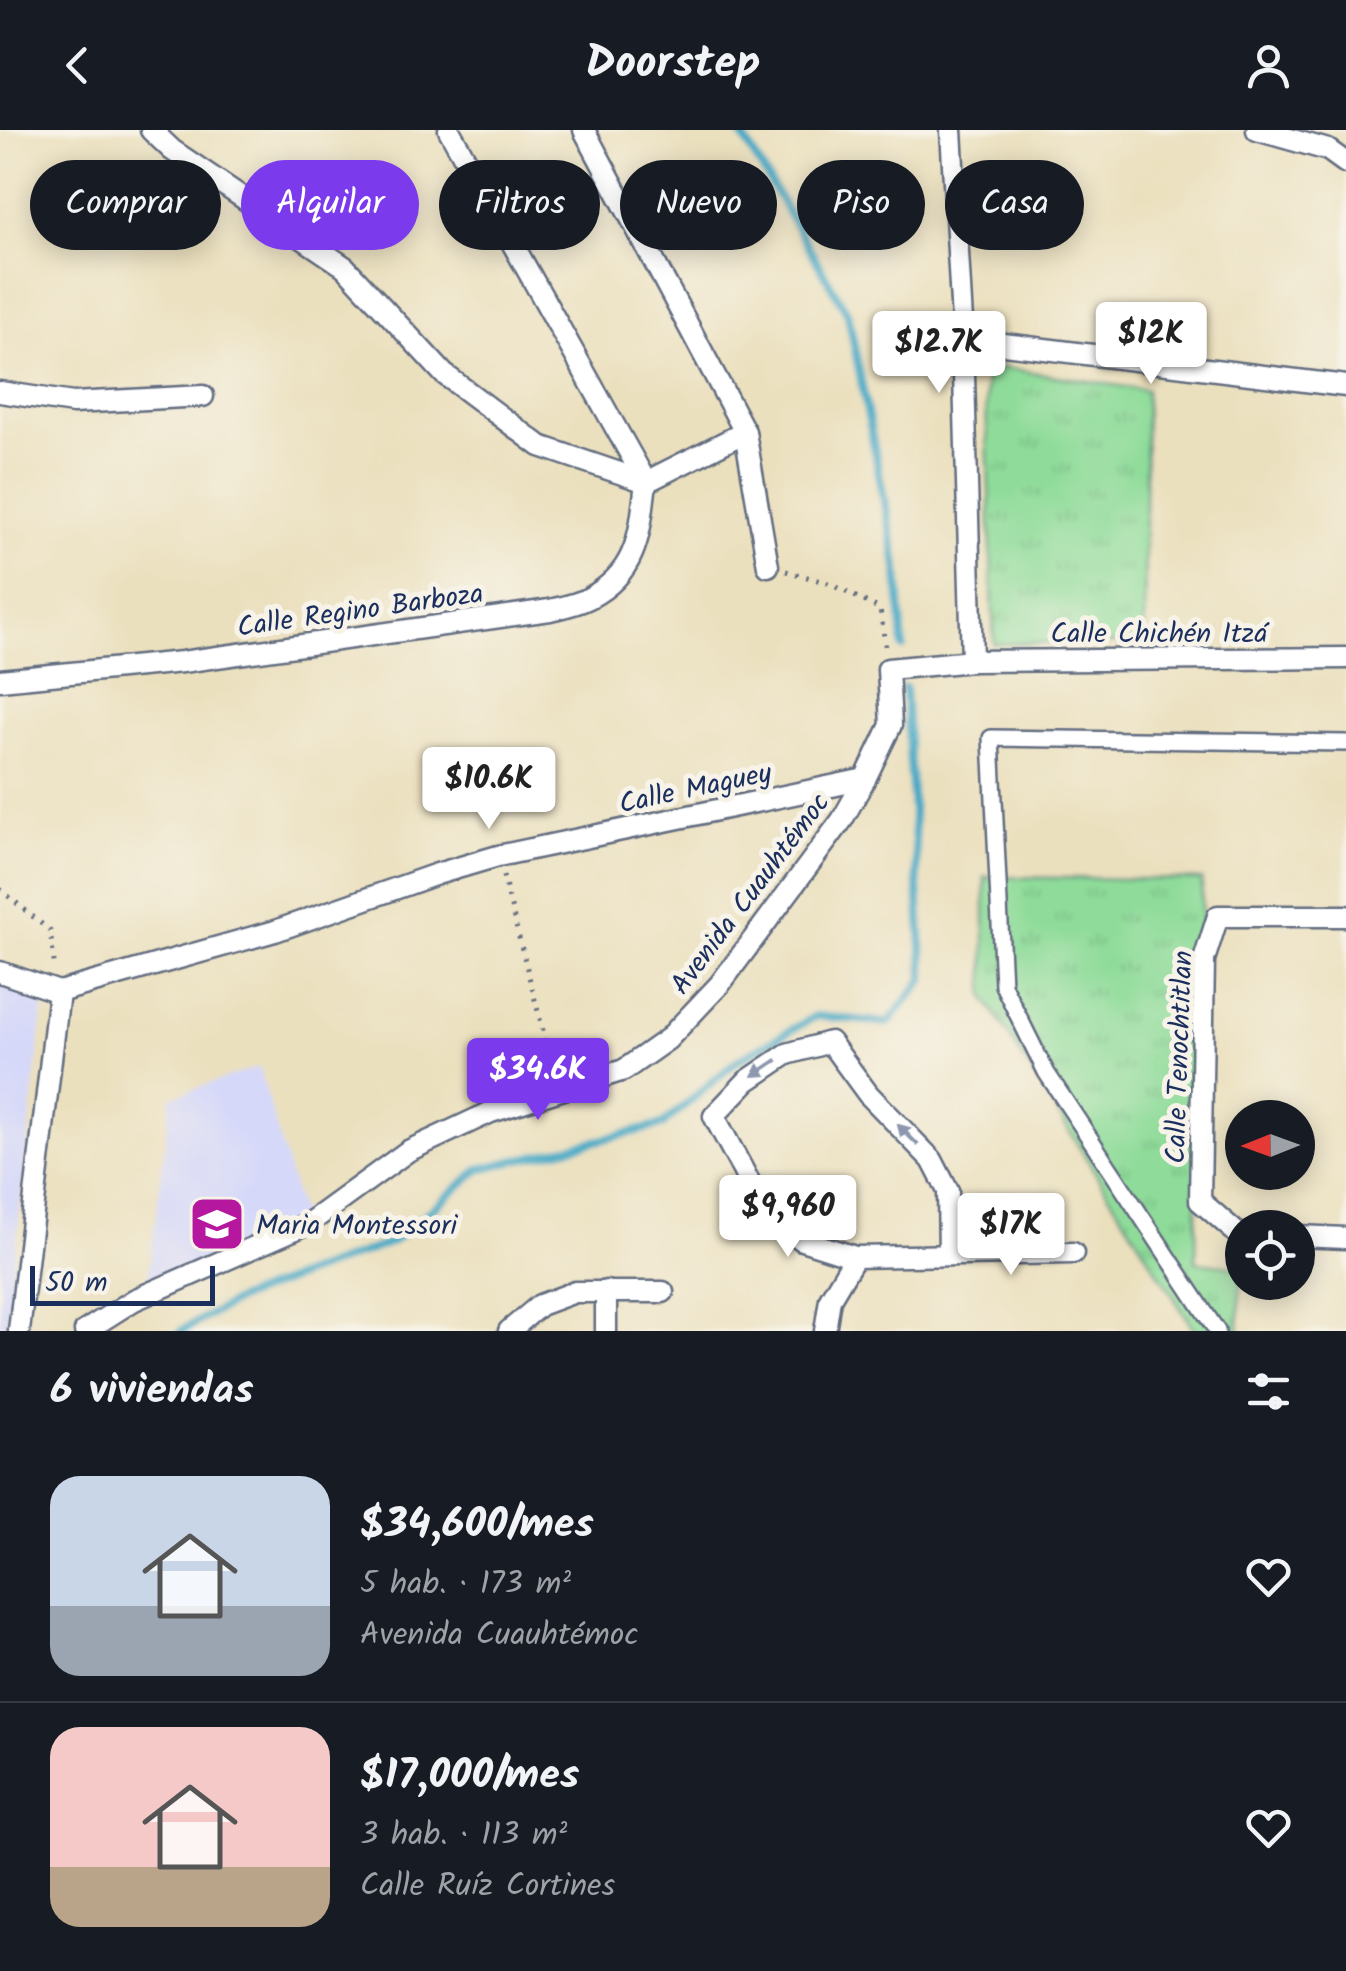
<!DOCTYPE html>
<html lang="es">
<head>
<meta charset="utf-8">
<style>
  :root { --surface:#171b24; --page:#20242c; --text:#f1f3f6; --muted:#9ea1a6; --line:#363941; --accent:#7c3aed }
  body { margin:0; font-family:Kalam,sans-serif; background:var(--page); color:var(--text); height:100vh; display:flex; flex-direction:column; font-size:38px; white-space:nowrap }
  * { box-sizing:border-box; margin:0 }
  p { font-size:32px; color:var(--muted) }
  .icon { flex:none; width:55px; height:55px; fill:none; stroke:currentColor; stroke-width:2; stroke-linecap:round; stroke-linejoin:round }
  .map { position:relative; height:1201px; overflow:hidden }
  .sheet { display:flex; flex-direction:column; background:var(--surface); flex:1 }
  .sheet>* { flex:none }
  .hud { position:absolute; left:30px; top:30px; width:1288px; height:90px; display:flex; gap:20px }
  .needle { width:65px; rotate:269deg }
  .tools { position:absolute; left:1225px; top:970px; display:grid; gap:20px }
  .tools a { display:grid; place-items:center; width:90px; height:90px; border-radius:50%; background:var(--surface); box-shadow:0 5px 25px #0003; font-size:50px }
  .scale { position:absolute; left:30px; bottom:25px; width:185px; box-sizing:border-box; padding-left:10px; border:5px solid #1b2f5e; border-top:0; font-size:28px; line-height:35px; white-space:nowrap; color:#1b2f5e; -webkit-text-stroke:8px #f7f3e8; paint-order:stroke }
  .price { position:absolute; translate:-50% -85px; padding:0 22px; border-radius:10px; background:#fff; color:#222; font-size:32px; line-height:65px; filter:drop-shadow(0 2px 5px #0008) }
  .price::after { content:''; position:absolute; left:50%; top:60px; width:30px; height:22px; margin-left:-15px; background:inherit; clip-path:polygon(0 0,100% 0,50% 100%) }
  .price.selected { background:var(--accent); color:#fff }
  ul { padding:0; list-style:none }
  li { display:flex; align-items:center; gap:30px; height:250px; padding:0 50px }
  li+li { border-top:2px solid var(--line) }
  li span { display:grid; place-items:center; flex:none; width:280px; height:200px; border-radius:30px; color:#555 }
  li>.icon { margin-inline-start:auto }
  span .icon { width:120px; height:120px; fill:#fffc; stroke-width:1 }
  li b { font-size:42px }
  h2 { display:flex; justify-content:space-between; align-items:center; height:120px; padding:0 50px; font-size:42px }
  .chip { padding:0 35px; border-radius:45px; background:var(--surface); box-shadow:0 5px 25px #0003; font-size:35px; line-height:90px }
  .chip.selected { background:var(--accent); color:#fff }
  header { display:flex; justify-content:space-between; align-items:center; height:130px; padding:0 50px; background:var(--surface); font-size:45px; font-weight:700 }
  .map>svg:first-child { display:block }
</style>
</head>
<body>
<header><svg class="icon" aria-label="back" viewBox="0 0 24 24"><path d="M15 5l-7 7 7 7"/></svg>Doorstep<svg class="icon" aria-label="person" viewBox="0 0 24 24"><circle cx="12" cy="8" r="4"/><path d="M4 21q1-7 8-7t8 7"/></svg></header>
<div class="map">
<svg width="1346" height="1201" viewBox="0 0 1346 1201">
  <defs>
    <pattern id="park-tufts" width="24" height="20" patternUnits="userSpaceOnUse" patternTransform="scale(2.5)"><rect width="24" height="20" fill="#8fdc9a"/><path d="M3 7l-1-3M5 7V3M7 7l1-3M15 17l-1-3M17 17v-4M19 17l1-3" fill="none" stroke="#7bbd87"/></pattern>
  </defs>
  <rect width="100%" height="100%" fill="#f7f3e8"/>
  <filter id="ink" filterUnits="userSpaceOnUse"><feTurbulence type="fractalNoise" baseFrequency=".01" numOctaves="2"/><feDisplacementMap in="SourceGraphic" scale="20" xChannelSelector="R" yChannelSelector="G"/><feConvolveMatrix kernelMatrix="1 2 1 2 8 2 1 2 1" color-interpolation-filters="sRGB"/></filter>
  <filter id="wash" filterUnits="userSpaceOnUse"><feTurbulence type="fractalNoise" baseFrequency=".0048" numOctaves="4" result="noise"/><feDisplacementMap in="SourceGraphic" scale="40" xChannelSelector="R" yChannelSelector="G"/><feGaussianBlur stdDeviation="2.25" result="paint"/><feColorMatrix in="noise" values="0 0 0 0 0 0 0 0 0 0 0 0 0 0 0 0 0 1.4 0 .05"/><feComposite in="paint" operator="in"/></filter>
  <g filter="url(#wash)">
    <rect width="100%" height="100%" fill="#ebe0be"/>
    <g fill="#d5d8f9">
      <path d="M0 850 45 864 6 1201H0Z"/>
      <path d="M259 937 302 1088 147 1156 171 967Z"/>
    </g>
    <g fill="url(#park-tufts)" stroke="#55867c" stroke-width="2.5">
      <path d="M985 235 1146 260 1144 513 994 514Z"/>
      <path d="M985 747 1202 750 1196 1132 1241 1137 1239 1201H1195L985 867Z"/>
    </g>
    <g fill="none" stroke-linecap="round" stroke-linejoin="round">
      <g stroke="#46a9c5" stroke-width="8">
        <path d="M739 0 848 184 898 440 903 517"/>
        <path d="M181 1201 239 1169 392 1112 480 1039 662 995 738 930 816 886 888 893 924 849 905 558"/>
      </g>
    </g>
  </g>
  <g filter="url(#ink)">
    <g fill="none" stroke-linecap="round" stroke-linejoin="round">
      <g stroke="#646d80" stroke-width="20">
        <path id="pedestrian" d="M1217 1201 1046 942 1003 855 991 608 1346 613"/>
      </g>
      <g stroke="#646d80" stroke-width="25">
        <g id="minor">
          <path d="M151 0 172 20 345 137 444 244 540 316 646 352 745 302"/>
          <path d="M584 0 745 302 768 436"/>
          <path d="M951 0 963 209 972 531"/>
          <path d="M1257 0 1328 20 1346 33"/>
          <path d="M963 209 1346 256"/>
          <path d="M0 262 73 273 203 266"/>
          <path d="M0 550 182 532 550 480C563 477 578 474 589 468 639 442 640 401 646 352L449 0"/>
          <path d="M0 842 59 862 275 801 437 744 498 726 865 649 891 595 888 539 972 531 1346 528"/>
          <path d="M1242 1104H1238L1200 1071 1204 830 1218 786H1346"/>
          <path d="M1298 1106 1346 1108"/>
          <path d="M949 1124 948 1061 932 1030 868 964 830 912 787 924 747 951 714 986 762 1076 802 1110 855 1127 1073 1123"/>
          <path d="M19 1201 59 862"/>
          <path d="M85 1201 134 1170 309 1093 408 1021 491 982 624 940 668 909 720 854 842 690 865 649"/>
          <path d="M509 1201 540 1175 575 1162H663"/>
          <path d="M606 1201V1161"/>
          <path d="M825 1201 830 1169 855 1127"/>
        </g>
      </g>
      <g stroke="#646d80" stroke-width="5" stroke-dasharray="2.5 8" stroke-linecap="butt">
        <path d="M786 441 828 453 880 479 886 521"/>
        <path d="M503 746 554 943"/>
        <path d="M0 759 50 801 55 839"/>
      </g>
      <use href="#pedestrian" stroke="#fff" stroke-width="15"/>
      <use href="#minor" stroke="#fff" stroke-width="20"/>
    </g>
    <defs><path id="oneway-solid" d="M-6-.8H1V-3.2L6.5 0L1 3.2V.8H-6Z" transform="scale(2.5)"/></defs>
    <g fill="#8d97ae">
      <use href="#oneway-solid" transform="translate(765 938) rotate(146)"/>
      <use href="#oneway-solid" transform="translate(908 1005) rotate(-135)"/>
    </g>
  </g>
  <defs>
    <g id="school-square" transform="scale(2.875)"><rect x="-9" y="-9" width="18" height="18" rx="4" fill="#b5179e" stroke="#f7f3e8"/><path d="M0-5L7-2L0 1L-7-2ZM-4 1L0 2.5L4 1V4Q0 6-4 4Z" fill="#fff"/></g>
  </defs>
  <g fill-rule="evenodd">
    <use href="#school-square" x="217" y="1094"/>
  </g>
  <g text-anchor="middle" stroke-width="10" stroke-linejoin="round" paint-order="stroke">
    <g font-size="28" fill="#1b2f5e" stroke="#f7f3e8">
      <text transform="translate(360 479) rotate(-8)" y="10">Calle Regino Barboza</text>
      <text x="1159" y="512">Calle Chichén Itzá</text>
      <text transform="translate(695 657) rotate(-12)" y="10">Calle Maguey</text>
      <text transform="translate(749 763) rotate(-53)" y="10">Avenida Cuauhtémoc</text>
      <text transform="translate(1178 927) rotate(-88)" y="10">Calle Tenochtitlan</text>
    </g>
    <g font-size="28" fill="#1b2f5e" stroke="#f7f3e8" text-anchor="start">
      <text x="256" y="1104">Maria Montessori</text>
    </g>
  </g>
</svg>
<div class="tools">
<a><svg class="needle" viewBox="-14 -14 28 28"><path d="M0-13l5 13h-10z" fill="#e53935"/><path d="M0 13l5-13h-10z" fill="#9ea1a6"/></svg></a>
<a><svg class="icon" aria-label="locate" viewBox="0 0 24 24"><circle cx="12" cy="12" r="6"/><path d="M12 2v4M12 18v4M2 12h4M18 12h4"/></svg></a>
</div>
<div class="scale">50 m</div>
<b class="price" style="left:1151px;top:257px">$12K</b>
<b class="price" style="left:939px;top:266px">$12.7K</b>
<b class="price" style="left:489px;top:702px">$10.6K</b>
<b class="price selected" style="left:538px;top:993px">$34.6K</b>
<b class="price" style="left:788px;top:1130px">$9,960</b>
<b class="price" style="left:1011px;top:1148px">$17K</b>
<div class="hud">
<a class="chip">Comprar</a>
<a class="chip selected">Alquilar</a>
<a class="chip">Filtros</a>
<a class="chip">Nuevo</a>
<a class="chip">Piso</a>
<a class="chip">Casa</a>
</div>
</div>
<section class="sheet">
<h2>6 viviendas<svg class="icon" aria-label="filters" viewBox="0 0 24 24"><path d="M4 7h16M4 17h16"/><circle cx="9" cy="7" r="2"/><circle cx="15" cy="17" r="2"/></svg></h2>
<ul>
<li><span style="background:linear-gradient(#c9d6e8 65%,#9aa5b1 0)"><svg class="icon" aria-label="home" viewBox="0 0 24 24"><path d="M3 11l9-7 9 7M6 9v11h12V9"/></svg></span><div><b>$34,600/mes</b><p>5 hab. · 173 m²</p><p>Avenida Cuauhtémoc</p></div><svg class="icon" aria-label="heart" viewBox="0 0 24 24"><path d="M12 20l-8-8c-3-5 5-10 8-4 3-6 11-1 8 4z"/></svg></li>
<li><span style="background:linear-gradient(#f6c9c9 70%,#b9a48a 0)"><svg class="icon" aria-label="home" viewBox="0 0 24 24"><path d="M3 11l9-7 9 7M6 9v11h12V9"/></svg></span><div><b>$17,000/mes</b><p>3 hab. · 113 m²</p><p>Calle Ruíz Cortines</p></div><svg class="icon" aria-label="heart" viewBox="0 0 24 24"><path d="M12 20l-8-8c-3-5 5-10 8-4 3-6 11-1 8 4z"/></svg></li>
</ul>
</section>
</body>
</html>
